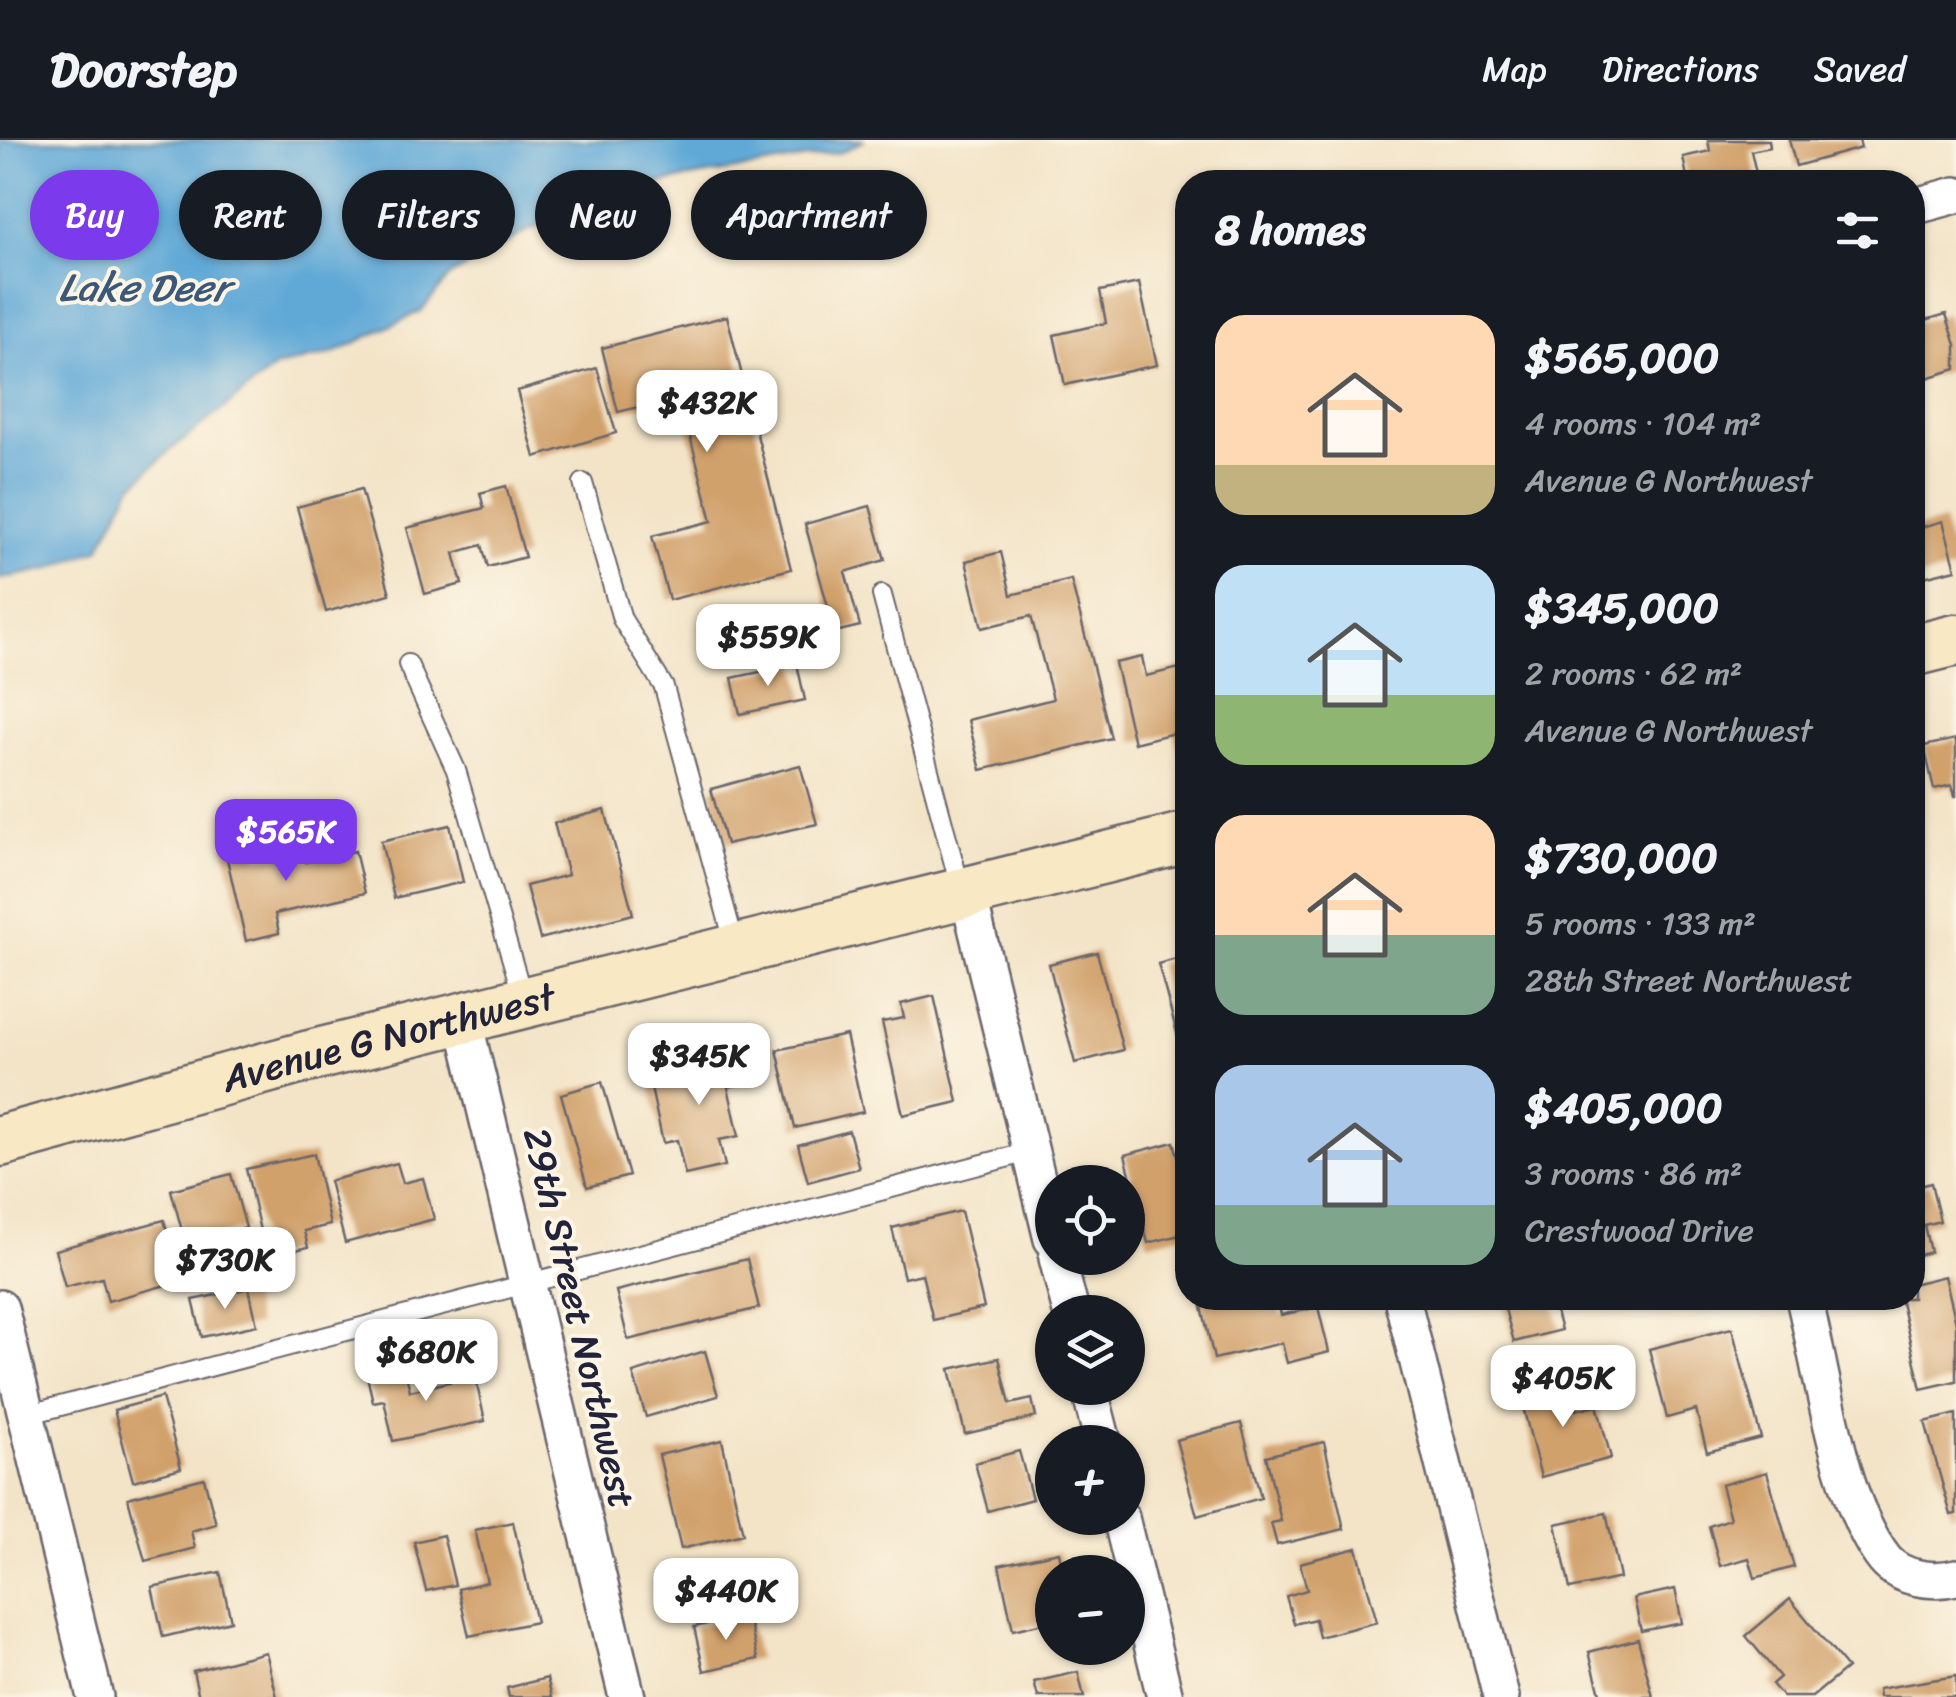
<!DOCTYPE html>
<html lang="en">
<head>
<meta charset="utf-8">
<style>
  :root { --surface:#171b24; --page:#242831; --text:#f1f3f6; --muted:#9ea1a6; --line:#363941; --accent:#7c3aed }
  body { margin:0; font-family:Sriracha,sans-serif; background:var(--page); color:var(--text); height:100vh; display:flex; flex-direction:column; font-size:38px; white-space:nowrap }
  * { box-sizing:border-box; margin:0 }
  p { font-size:32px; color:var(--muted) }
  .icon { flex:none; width:55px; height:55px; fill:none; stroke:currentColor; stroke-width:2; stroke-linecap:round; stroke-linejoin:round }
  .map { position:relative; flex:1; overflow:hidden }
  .drawer { position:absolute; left:1175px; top:30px; width:750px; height:1140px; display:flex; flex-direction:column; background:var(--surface); border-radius:40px; box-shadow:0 2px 8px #0004 }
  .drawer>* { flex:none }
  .guide { position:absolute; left:30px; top:30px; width:950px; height:90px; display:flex; gap:20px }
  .tools { position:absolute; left:1035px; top:1025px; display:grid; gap:20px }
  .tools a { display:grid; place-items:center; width:110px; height:110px; border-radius:50%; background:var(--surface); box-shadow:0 2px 8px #0004; font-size:50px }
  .price { position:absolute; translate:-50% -85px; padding:0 22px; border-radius:20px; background:#fff; color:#222; font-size:32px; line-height:65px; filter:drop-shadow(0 2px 5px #0008) }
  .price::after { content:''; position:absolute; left:50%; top:60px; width:30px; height:22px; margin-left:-15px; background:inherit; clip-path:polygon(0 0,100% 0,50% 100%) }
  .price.on { background:var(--accent); color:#fff }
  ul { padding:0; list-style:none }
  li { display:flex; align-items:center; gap:30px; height:250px; padding:0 40px }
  li span { display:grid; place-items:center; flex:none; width:280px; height:200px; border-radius:30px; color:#555 }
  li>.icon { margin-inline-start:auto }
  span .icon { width:120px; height:120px; fill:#fffc; stroke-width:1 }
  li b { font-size:42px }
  h2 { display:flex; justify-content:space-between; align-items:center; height:120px; padding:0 40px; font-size:42px }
  .chip { padding:0 35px; border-radius:45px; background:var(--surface); box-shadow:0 2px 8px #0004; font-size:35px; line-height:90px }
  .chip.on { background:var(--accent); color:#fff }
  header { display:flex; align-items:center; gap:60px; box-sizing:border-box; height:140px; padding:0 50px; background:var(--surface); border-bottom:2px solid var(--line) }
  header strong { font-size:48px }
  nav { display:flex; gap:55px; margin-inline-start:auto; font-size:35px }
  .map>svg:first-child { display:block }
</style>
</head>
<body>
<header>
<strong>Doorstep</strong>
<nav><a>Map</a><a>Directions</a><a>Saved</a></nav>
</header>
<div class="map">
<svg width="1956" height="1557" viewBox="0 0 1956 1557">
  <rect width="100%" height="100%" fill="#fcf5e5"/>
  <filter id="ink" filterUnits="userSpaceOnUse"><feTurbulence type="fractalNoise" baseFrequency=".01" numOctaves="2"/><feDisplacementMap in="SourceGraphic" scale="20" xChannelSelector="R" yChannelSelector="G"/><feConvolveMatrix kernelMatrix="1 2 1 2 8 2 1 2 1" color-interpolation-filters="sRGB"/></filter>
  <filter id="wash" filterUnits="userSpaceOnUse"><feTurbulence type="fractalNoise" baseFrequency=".0048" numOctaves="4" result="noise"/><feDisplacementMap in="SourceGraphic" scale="40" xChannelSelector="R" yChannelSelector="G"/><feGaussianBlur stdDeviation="2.25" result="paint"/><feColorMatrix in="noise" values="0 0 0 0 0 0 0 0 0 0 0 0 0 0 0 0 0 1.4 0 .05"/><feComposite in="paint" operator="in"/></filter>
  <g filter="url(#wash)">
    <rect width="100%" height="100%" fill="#f3e4c8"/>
    <path fill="#60a9d7" stroke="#416689" stroke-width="2.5" d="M0 0H865L841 12 660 43 529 90 450 136 421 171 334 213 276 227 169 311 131 347 99 409 49 429 0 439Z"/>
    <g id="blocks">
      <g fill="#d1a16c">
        <path d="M1708 0H1769L1770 7 1751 11 1758 42H1688L1683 17 1710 11Z"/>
        <path d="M1789 0H1859L1861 8 1796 26Z"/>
        <path d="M1139 143 1157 225 1065 245 1054 195 1106 183 1100 151Z"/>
        <path d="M1946 174 1956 205V229L1914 242 1912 184Z"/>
        <path d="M727 176 791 429 669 460 652 396 712 381 680 257 618 272 602 208Z"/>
        <path d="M597 228 616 293 535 317 517 251Z"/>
        <path d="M506 346 525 417 488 427 482 405 454 413 462 444 425 454 407 388 484 368 480 353Z"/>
        <path d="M361 349 390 454 326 472 297 367Z"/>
        <path d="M870 366 885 420 845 432 860 486 835 492 805 384Z"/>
        <path d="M1943 381 1956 429 1912 440V390Z"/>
        <path d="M1001 412 1011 455 1071 440 1111 598 981 630 968 580 1053 559 1031 476 982 488 966 421Z"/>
        <path d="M1142 517 1146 536 1188 526V617L1181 618 1174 593 1134 603 1115 523Z"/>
        <path d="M797 524 805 560 740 574 732 538Z"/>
        <path d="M1956 599V656H1955L1952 645 1934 649 1924 606Z"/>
        <path d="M800 625 817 684 726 704 711 649Z"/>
        <path d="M605 670 633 774 540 799 526 746 568 735 554 683Z"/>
        <path d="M450 685 463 742 394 758 381 701Z"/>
        <path d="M255 699 259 718 303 708 306 722 355 711 365 753 275 774 279 793 246 801 224 706Z"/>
        <path d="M1097 812 1123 910 1075 923 1049 824Z"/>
        <path d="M1188 816V926H1186L1158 824Z"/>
        <path d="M934 856 958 962 903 975 882 882 904 878 901 864Z"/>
        <path d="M846 895 863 972 795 988 777 910Z"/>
        <path d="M746 913 752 942 728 947 739 996 719 1000 725 1026 685 1035 677 1000 663 1003 648 934Z"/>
        <path d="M602 942 629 1036 587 1047 561 954Z"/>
        <path d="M849 991 859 1028 808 1042 798 1005Z"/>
        <path d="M1174 1002 1188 1053V1093L1148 1103 1125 1015Z"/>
        <path d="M314 1014 330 1085 304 1091 308 1107 266 1117 246 1029Z"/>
        <path d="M397 1023 403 1043 423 1038 434 1079 345 1103 329 1041Z"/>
        <path d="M231 1034 246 1088 186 1105 171 1050Z"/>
        <path d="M1931 1043 1940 1081 1924 1085 1930 1112 1912 1117V1048Z"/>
        <path d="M961 1071 984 1168 933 1180 922 1134 904 1138 892 1088Z"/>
        <path d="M164 1080 181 1141 108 1161 102 1138 65 1147 55 1110Z"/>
        <path d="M747 1119 759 1168 628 1200 616 1151Z"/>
        <path d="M1945 1136 1956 1183V1241L1921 1249 1900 1158H1912V1144Z"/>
        <path d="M249 1148 257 1185 202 1197 193 1160Z"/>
        <path d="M1200 1158H1277L1281 1175 1318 1167 1329 1212 1287 1223 1282 1203 1214 1219Z"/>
        <path d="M1502 1158H1552L1561 1190 1514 1202Z"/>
        <path d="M1732 1188 1761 1298 1707 1312 1696 1270 1667 1278 1649 1209Z"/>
        <path d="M705 1211 718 1256 646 1277 633 1233Z"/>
        <path d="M999 1218 1010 1264 1032 1259 1036 1277 965 1294 950 1229Z"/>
        <path d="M404 1227 410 1251 475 1236 485 1281 393 1301 384 1260 373 1262 367 1236Z"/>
        <path d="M1569 1241 1576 1270 1597 1265 1611 1318 1541 1337 1520 1255Z"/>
        <path d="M162 1257 181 1328 133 1341 114 1270Z"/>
        <path d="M1956 1274V1374L1951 1375 1925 1282Z"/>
        <path d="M1241 1283 1261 1358 1197 1376 1176 1300Z"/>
        <path d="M722 1300 743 1394 681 1409 659 1315Z"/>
        <path d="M1324 1302 1344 1389 1277 1405 1271 1383 1281 1381 1266 1316Z"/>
        <path d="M1019 1311 1032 1359 988 1371 975 1323Z"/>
        <path d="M1767 1332 1794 1427 1755 1438 1749 1418 1720 1426 1709 1386 1730 1379 1721 1345Z"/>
        <path d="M204 1338 216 1384 191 1391 195 1408 145 1421 128 1358Z"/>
        <path d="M1606 1373 1620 1438 1570 1449 1556 1384Z"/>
        <path d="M513 1382 536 1482 469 1496 458 1449 487 1442 475 1390Z"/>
        <path d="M443 1395 455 1445 426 1451 414 1402Z"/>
        <path d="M1357 1408 1377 1482 1319 1497 1315 1479 1294 1484 1286 1456 1307 1450 1300 1423Z"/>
        <path d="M1059 1412 1063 1432H1052V1481L1013 1490 999 1425Z"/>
        <path d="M220 1432 231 1481 163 1497 152 1447Z"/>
        <path d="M1675 1449 1682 1483 1641 1491 1634 1458Z"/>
        <path d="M1790 1459 1847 1528 1812 1557H1783L1772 1544 1780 1537 1746 1496Z"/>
        <path d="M748 1475 758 1519 704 1531 694 1487Z"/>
        <path d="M1638 1499 1653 1557H1601L1589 1512Z"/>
        <path d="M266 1512 277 1557H199L193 1531Z"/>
        <path d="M1078 1532 1084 1557H1038L1034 1542Z"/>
        <path d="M1956 1536V1557H1879L1878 1549Z"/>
        <path d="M547 1538 552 1557H509L507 1548Z"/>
      </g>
    </g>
  </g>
  <g filter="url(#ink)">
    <use href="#blocks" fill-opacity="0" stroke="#6b666c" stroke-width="2.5"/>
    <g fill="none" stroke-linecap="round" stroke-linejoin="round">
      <g stroke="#6b666c" stroke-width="22">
        <g id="lane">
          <path d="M583 343 622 479 664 547 735 805"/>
          <path d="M882 455 961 750"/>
          <path d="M408 524 456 630 524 861"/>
          <path d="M26 1275 1029 1012"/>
        </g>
      </g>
      <g stroke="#6b666c" stroke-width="40">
        <g id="street">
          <path d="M1912 67 1956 55"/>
          <path d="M968 754 1052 1099"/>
          <path d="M463 877 627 1557"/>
          <path d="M1057 1118 1071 1172"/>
          <path d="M1402 1158 1501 1557"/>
          <path d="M1804 1158C1822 1231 1839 1363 1885 1420 1901 1439 1933 1443 1956 1437"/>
          <path d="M0 1168 95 1557"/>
          <path d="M1089 1248 1103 1302"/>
          <path d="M1121 1378 1165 1557"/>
        </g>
      </g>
      <g stroke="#6b666c" stroke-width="55">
        <g id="secondary">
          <path d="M1912 511 1956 500"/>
          <path id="s1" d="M0 1001 306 917 1188 697"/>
        </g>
      </g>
      <use href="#lane" stroke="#fff" stroke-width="18"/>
      <use href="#street" stroke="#fff" stroke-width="35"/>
      <use href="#secondary" stroke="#f8e8c3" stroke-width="50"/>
    </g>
  </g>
  <g text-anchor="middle" stroke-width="8" stroke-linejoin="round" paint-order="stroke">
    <g font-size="38" fill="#22223b" stroke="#fcf5e5">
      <text dy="13" stroke="none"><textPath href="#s1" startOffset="402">Avenue G Northwest</textPath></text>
      <text transform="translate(580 1178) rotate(77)" y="13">29th Street Northwest</text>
    </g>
    <g font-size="40" font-style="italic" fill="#3b5879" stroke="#fcf5e5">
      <text x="144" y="161">Lake Deer</text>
    </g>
  </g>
</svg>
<div class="tools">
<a><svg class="icon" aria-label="locate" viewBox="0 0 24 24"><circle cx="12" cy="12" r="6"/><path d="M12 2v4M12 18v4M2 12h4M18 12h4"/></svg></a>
<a><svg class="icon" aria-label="layers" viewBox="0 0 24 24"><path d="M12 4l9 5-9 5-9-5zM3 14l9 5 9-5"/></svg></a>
<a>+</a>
<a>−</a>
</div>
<b class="price" style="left:707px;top:315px">$432K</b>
<b class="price" style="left:768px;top:549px">$559K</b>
<b class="price on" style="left:286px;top:744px">$565K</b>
<b class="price" style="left:699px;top:968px">$345K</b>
<b class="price" style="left:225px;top:1172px">$730K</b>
<b class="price" style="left:426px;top:1264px">$680K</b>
<b class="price" style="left:1563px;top:1290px">$405K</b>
<b class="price" style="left:726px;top:1503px">$440K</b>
<div class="guide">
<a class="chip on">Buy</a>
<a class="chip">Rent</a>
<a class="chip">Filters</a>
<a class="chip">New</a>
<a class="chip">Apartment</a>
</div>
<section class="drawer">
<h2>8 homes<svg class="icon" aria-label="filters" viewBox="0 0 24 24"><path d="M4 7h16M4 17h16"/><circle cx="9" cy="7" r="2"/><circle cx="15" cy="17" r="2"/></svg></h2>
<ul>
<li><span style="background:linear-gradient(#ffd9b3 75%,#c2b280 0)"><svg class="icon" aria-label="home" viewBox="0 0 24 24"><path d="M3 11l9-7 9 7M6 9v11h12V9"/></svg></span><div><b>$565,000</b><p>4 rooms · 104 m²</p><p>Avenue G Northwest</p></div></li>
<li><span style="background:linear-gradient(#bfe0f5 65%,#8fb573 0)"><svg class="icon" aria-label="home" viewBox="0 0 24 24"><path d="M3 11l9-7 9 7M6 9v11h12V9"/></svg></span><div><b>$345,000</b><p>2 rooms · 62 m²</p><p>Avenue G Northwest</p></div></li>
<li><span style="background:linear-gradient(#ffd9b3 60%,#7fa58c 0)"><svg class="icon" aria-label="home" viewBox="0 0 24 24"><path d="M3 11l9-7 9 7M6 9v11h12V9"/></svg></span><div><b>$730,000</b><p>5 rooms · 133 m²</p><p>28th Street Northwest</p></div></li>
<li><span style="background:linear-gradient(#a9c7e8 70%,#7fa58c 0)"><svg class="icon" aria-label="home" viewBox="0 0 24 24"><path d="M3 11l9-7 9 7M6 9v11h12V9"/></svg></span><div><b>$405,000</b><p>3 rooms · 86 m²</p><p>Crestwood Drive</p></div></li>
</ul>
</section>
</div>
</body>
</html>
